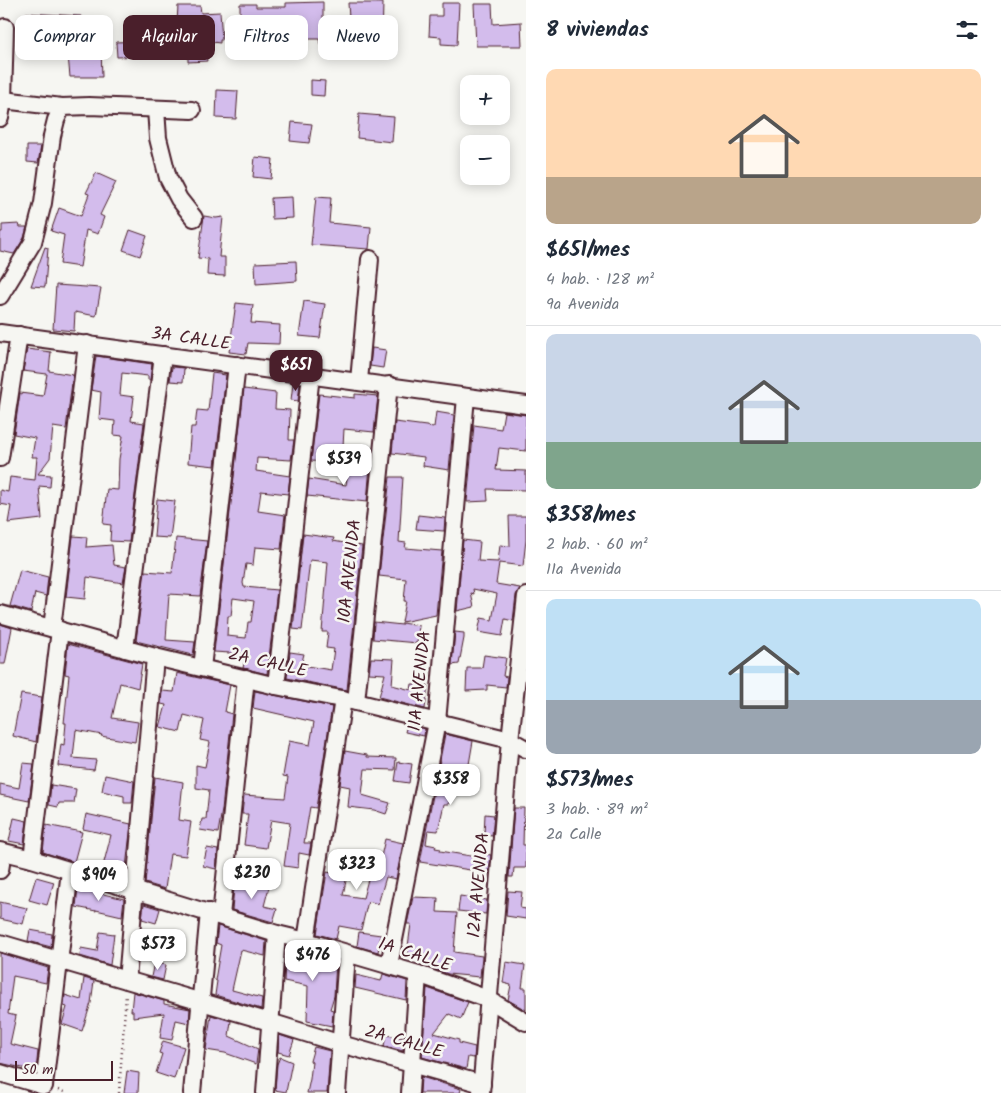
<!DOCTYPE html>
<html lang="es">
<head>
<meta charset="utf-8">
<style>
  :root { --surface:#fff; --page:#f6f6f7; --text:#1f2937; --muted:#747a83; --line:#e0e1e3; --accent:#4a1f2b }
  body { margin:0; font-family:Kalam,sans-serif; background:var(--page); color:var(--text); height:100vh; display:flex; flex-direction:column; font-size:19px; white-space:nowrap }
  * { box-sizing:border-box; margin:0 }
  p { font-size:16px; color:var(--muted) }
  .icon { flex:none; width:28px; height:28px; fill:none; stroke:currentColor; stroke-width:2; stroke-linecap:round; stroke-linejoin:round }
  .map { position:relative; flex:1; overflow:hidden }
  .drawer { display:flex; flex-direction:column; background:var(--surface); width:475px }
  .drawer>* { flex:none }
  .top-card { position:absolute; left:15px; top:15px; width:435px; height:45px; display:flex; gap:10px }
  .buttons { position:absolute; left:460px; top:75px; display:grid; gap:10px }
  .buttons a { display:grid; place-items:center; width:50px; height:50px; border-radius:10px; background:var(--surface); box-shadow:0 2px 12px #0003; font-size:25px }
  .scale { position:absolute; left:15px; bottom:12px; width:98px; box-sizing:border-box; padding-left:5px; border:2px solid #4a1f2b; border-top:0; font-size:14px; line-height:18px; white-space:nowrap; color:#4a1f2b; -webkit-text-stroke:4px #f6f6f2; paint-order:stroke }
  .price { position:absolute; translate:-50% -42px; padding:0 11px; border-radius:10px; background:#fff; color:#222; font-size:16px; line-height:32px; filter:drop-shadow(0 1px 2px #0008) }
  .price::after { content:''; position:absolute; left:50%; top:30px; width:15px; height:11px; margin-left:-8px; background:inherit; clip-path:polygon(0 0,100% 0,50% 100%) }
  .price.selected { background:var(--accent); color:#fff }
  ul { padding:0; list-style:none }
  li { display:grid; align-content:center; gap:10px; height:265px; padding:0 20px }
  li+li { border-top:1px solid var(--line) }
  li span { display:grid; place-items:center; height:155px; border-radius:10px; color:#555 }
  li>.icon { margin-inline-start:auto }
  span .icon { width:90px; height:90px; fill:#fffc; stroke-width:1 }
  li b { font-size:21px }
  h2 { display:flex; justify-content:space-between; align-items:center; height:60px; padding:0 20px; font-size:21px }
  .tag { padding:0 18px; border-radius:10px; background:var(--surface); box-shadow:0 2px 12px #0003; font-size:18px; line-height:45px }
  .tag.selected { background:var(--accent); color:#fff }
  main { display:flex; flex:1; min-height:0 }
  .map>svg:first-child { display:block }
</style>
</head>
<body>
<main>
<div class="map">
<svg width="526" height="1093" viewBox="0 0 526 1093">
  <rect width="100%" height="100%" fill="#f6f6f2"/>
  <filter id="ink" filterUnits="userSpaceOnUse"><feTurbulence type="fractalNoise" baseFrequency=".02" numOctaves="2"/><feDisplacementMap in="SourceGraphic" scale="10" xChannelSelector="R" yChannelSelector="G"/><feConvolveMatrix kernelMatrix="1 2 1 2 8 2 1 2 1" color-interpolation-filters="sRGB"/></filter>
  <g filter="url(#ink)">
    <g fill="#d3bcec" stroke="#4a1f2b" fill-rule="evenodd">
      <path d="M323 2V26H334V44H320L319 39H287V36H256V44H240V4H256V7H286V3Z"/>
      <path d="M348 3H383L382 41H367L366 31 350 33Z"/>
      <path d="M442 3H459L457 45 441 44V37L429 36 430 16H442Z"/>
      <path d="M474 4H492L493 24 521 22 522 46H476Z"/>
      <path d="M178 6H200L201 13 220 12 222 40H220V43L204 41 207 61 188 62V55L171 57 170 42 152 43V33L169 32V22H177Z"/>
      <path d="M26 13 81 16 82 49 101 48 102 77H70L67 44 48 40H29V38L26 37Z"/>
      <path d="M144 41 147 56 117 57 116 42Z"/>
      <path d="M311 80 325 81 324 96 311 95Z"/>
      <path d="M217 90 238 91 236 119 216 118Z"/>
      <path d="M359 114 394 117 392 142 357 138Z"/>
      <path d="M292 122 312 124 309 143 290 141Z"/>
      <path d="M27 146H41L38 163 27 162Z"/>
      <path d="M255 157 273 159 271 179 253 177Z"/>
      <path d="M96 173 116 182 100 215 104 217 98 234 86 230 80 267 60 264 64 235 51 231 59 208 81 216 89 194 86 193Z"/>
      <path d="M292 197 293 218 272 219 271 198Z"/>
      <path d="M316 197 331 198 329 223 371 227 369 249 311 245Z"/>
      <path d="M204 216 216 218 223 217 219 257H225V276L207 275 208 259 198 258Z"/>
      <path d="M19 224 20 227H27L24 238 14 254 0 251V232H2V225Z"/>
      <path d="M130 230 147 236 140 256 123 250Z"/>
      <path d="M45 247 48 248 45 287 31 286Z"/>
      <path d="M296 261 297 281 256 284 255 263Z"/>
      <path d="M56 285 101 288 96 316 75 312 74 331 53 329Z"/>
      <path d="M304 301 325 304 320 338 299 336Z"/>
      <path d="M236 303 253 305 251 323 280 325 279 344 248 343 246 354 229 352Z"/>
      <path d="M372 348 386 350 383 368 370 366Z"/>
      <path d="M27 349 51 352 49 371 73 375 66 429 53 427 50 458 38 474 51 475 50 487 39 486 42 519 8 523 11 506 0 504V490L8 492 10 477 35 480 37 457H32L35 438 14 434 20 393 43 396 47 374 23 371Z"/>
      <path d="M96 356 152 364 150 380H148V376L122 373 120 395 134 397 131 421 144 423 129 542 110 541 111 525 103 524 107 489 118 490 119 459 123 436 114 435 115 421 99 419 101 392 91 390Z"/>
      <path d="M172 367 184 368 183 382 170 381Z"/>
      <path d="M212 373 226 375 215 466 188 463 191 427H195L197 410 208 411Z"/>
      <path d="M293 383 300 384 298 401 291 400Z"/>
      <path d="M244 389 276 393 275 409 290 410 289 440H294L291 460 257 458 256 471 290 476 288 494 261 491 258 511 285 515 281 549 255 547 253 565 246 564 243 583 244 587 277 590 267 674 243 668 246 654 214 652ZM233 598 254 601 251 622H248L246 638 227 636 228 616H231Z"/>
      <path d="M319 394 355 398V394L378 396 374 432 344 429 342 463 311 461Z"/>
      <path d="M436 412 454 415 449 470 423 466 424 457 392 453 395 422 434 427Z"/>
      <path d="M504 412 526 415V451L499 448 496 470 526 471V490L487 489 488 501 467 502 474 425 501 429Z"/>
      <path d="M349 464 370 466 367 502 307 496 309 479 346 485Z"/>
      <path d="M390 477H403L399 542 406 543 405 548 442 551 436 615 402 622 406 601H404L406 579 379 576Z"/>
      <path d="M157 499 175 501 170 538 154 537Z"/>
      <path d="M418 515 445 518 444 531 416 529Z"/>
      <path d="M509 516H526V540L523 566 499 563 496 584 520 588 516 595 513 621 505 619 502 636 478 632 481 618 492 620 497 594 473 589 474 594 471 593 474 607 457 611 463 540 480 542 478 561 498 562 500 545 510 546Z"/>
      <path d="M303 534 334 538 333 541 362 546 347 690 287 678 290 652 304 654 301 665 331 670 334 649 326 648 328 632H322L328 562 310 560 302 630 293 629Z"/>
      <path d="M73 536 87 537 86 547 112 545 114 565 126 567 123 583 87 577 85 599 66 597Z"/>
      <path d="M176 538 207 541 200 596 169 594 166 640 195 642 193 655 136 641 145 571 172 573Z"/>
      <path d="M20 570 48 577 46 596 35 593 31 612 10 606Z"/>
      <path d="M374 622 402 625V623L419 626 417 643 373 639Z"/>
      <path d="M0 624 12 628 5 664H0Z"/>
      <path d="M455 632 464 633V638L459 664 452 665Z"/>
      <path d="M68 644 142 664 138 688 120 683 112 718 138 722 135 742 101 736 102 735 76 730 73 758 96 760 94 770 58 766 61 744 64 745 66 723H64L69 675 65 674Z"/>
      <path d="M484 655 506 658 503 676 507 677 506 687 487 685V690L466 691 467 668H482Z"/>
      <path d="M371 658 394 659 392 685 411 690 412 684 428 685 425 709 379 697 385 674 369 673Z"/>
      <path d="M177 673 230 685 225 712 232 714 222 810 218 833 200 830 202 819H206L209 790 196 788V765L205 767 210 742 200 740 204 720 184 715 180 732 160 727 166 705 161 704 162 691 174 692Z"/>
      <path d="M255 691 332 707 316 808 310 807 304 843H311L309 855 299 853 298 868 284 866 290 823 271 820 266 848 244 845 248 814H242L244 795 285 798 288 777 283 776 289 741 310 745 314 722 253 708Z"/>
      <path d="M21 694 42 697 36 742 13 736Z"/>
      <path d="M407 725 425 729 424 736 405 732Z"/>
      <path d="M445 734 473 741 467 776 454 774 449 804H444L438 831 428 830 426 844 436 846 435 848 441 849 440 851 477 857 478 853 491 855 489 873 420 862Z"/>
      <path d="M345 751 367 755V757L396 758 395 770 365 769 362 795 390 803 386 814 374 810 348 807 350 787 340 785Z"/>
      <path d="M398 762 412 764 409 783 395 781Z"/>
      <path d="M23 763 34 764 29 801 0 795V784L19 788Z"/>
      <path d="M105 775 134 781 132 803H124V796L102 791Z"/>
      <path d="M155 777 183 782 179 820 191 822 186 856 170 854 165 889 145 883Z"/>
      <path d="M51 785 76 789 74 803H59L58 807 49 805Z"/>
      <path d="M514 808H524L523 845H526V868H514L513 877H509Z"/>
      <path d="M86 814 131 824 125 876 102 870 111 835 83 829Z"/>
      <path d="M485 814 494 815 492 836 484 835Z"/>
      <path d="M14 818 27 821 24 844 9 841Z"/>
      <path d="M46 825 82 832 74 862 43 852Z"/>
      <path d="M385 839 403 843 396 879 386 877 378 904 368 901 361 930 339 926 336 939 317 934 327 872 347 876 343 895 363 898 370 872 351 868 353 856 380 861Z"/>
      <path d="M207 848 218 850 216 869 203 866Z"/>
      <path d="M36 877 54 882 47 905 29 900Z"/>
      <path d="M235 877 269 887 264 906 277 909 273 922 232 910Z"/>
      <path d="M78 887 100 891 99 893 124 899 122 916 96 910V911L76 907Z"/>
      <path d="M508 891 522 892 520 908 526 909V919L506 916Z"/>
      <path d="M460 896 487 900 486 914 458 911Z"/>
      <path d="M413 897 438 898 437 912 457 913 454 952 482 956 480 977 448 974 426 966 428 955 407 954 411 924H407Z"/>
      <path d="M0 902 27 908 23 924 0 919Z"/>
      <path d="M144 904 160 909 156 923 142 919Z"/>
      <path d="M218 926 266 941 265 956 241 950 232 990 262 998 261 1009 215 995 217 981 215 980 221 945 216 943Z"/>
      <path d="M30 930 52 934 51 947 28 941Z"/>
      <path d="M100 932 114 934 110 965 80 956 81 948 97 951Z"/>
      <path d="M359 932 381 935 378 952 357 946Z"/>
      <path d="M286 946 336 961 334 996 330 1009 333 1010 332 1026 307 1021 308 986 284 981Z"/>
      <path d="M0 953 48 968 46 983 13 976 8 1014 16 1016 10 1044 38 1051 36 1071 0 1063Z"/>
      <path d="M154 962 166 965 163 980 151 977Z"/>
      <path d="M506 962 525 965 522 988H526V1010L508 1000 511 985 503 983Z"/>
      <path d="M383 974 407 981 406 1000 355 988 356 975 381 981Z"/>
      <path d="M84 978 94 981 91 1003 82 1031 62 1024 67 1007 64 1006 65 995 81 1000Z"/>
      <path d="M427 988 468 1002 461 1019 449 1014 434 1033 459 1040V1043L475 1047 474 1058 468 1057 466 1069 422 1057Z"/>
      <path d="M133 992 164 1001V1004L190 1009 189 1023 176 1020 172 1040 160 1038 164 1013 133 1017V1011H131Z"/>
      <path d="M211 1015 231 1021 229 1036 258 1049 256 1064 225 1053 206 1050Z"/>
      <path d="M279 1035 294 1040 289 1055 278 1052Z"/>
      <path d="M386 1035 404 1038 403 1051 384 1046Z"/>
      <path d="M163 1041 184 1047 174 1079 156 1073 162 1054 159 1053Z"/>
      <path d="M314 1047 330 1051 327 1093H307L310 1079 312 1062 310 1061Z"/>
      <path d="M280 1057 292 1062 286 1092 275 1090 277 1064Z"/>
      <path d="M127 1071 139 1073 138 1093H124Z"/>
      <path d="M421 1077 461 1089 460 1093H420Z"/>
    </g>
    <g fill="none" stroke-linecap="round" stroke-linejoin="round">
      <g stroke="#4a1f2b" stroke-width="20">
        <g id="minor">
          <path d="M3 100 5 27"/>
          <path d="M156 109 158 138 168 178 179 199 194 218"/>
          <path d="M0 118 3 100 62 107"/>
          <path d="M0 296 33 242 43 203 52 136 56 120 62 107 89 106 192 110"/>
          <path d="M0 333 526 405"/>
          <path d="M359 381 370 259"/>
          <path d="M0 458 19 335"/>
          <path d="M0 614 155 657 276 686 356 702 510 740 526 749"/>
          <path d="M52 628 87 344"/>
          <path d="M125 649 163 355"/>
          <path d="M202 668 237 365"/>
          <path d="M276 686 311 375"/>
          <path d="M356 702 389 385"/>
          <path d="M0 851 32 859 277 934 306 941 418 974 488 999 526 1022"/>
          <path d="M32 859 60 630"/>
          <path d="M0 870 3 852"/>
          <path d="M221 916 246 678"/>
          <path d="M306 941 343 699"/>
          <path d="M0 943 270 1022 341 1044 482 1084"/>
          <path d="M389 965 437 722 466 397"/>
          <path d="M127 980 155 657"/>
          <path d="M0 1073 44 1086 70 871"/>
          <path d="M192 1093 209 912"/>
          <path d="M265 1093 277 934"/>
          <path d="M337 1093 347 954"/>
          <path d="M410 1093 418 974"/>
          <path d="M481 1093 510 740 526 596"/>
        </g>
      </g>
      <g stroke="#4a1f2b" stroke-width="2.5" stroke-dasharray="1 4" stroke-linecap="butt">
        <path d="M58 1090 67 1093"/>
        <path d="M119 1093 126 994"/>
      </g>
      <use href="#minor" stroke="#f6f6f2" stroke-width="16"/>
    </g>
  </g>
  <g text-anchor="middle" stroke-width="5" stroke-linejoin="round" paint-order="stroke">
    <g font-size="18" fill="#4a1f2b" stroke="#f6f6f2">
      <text transform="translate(191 338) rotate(8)" y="6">3A CALLE</text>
      <text transform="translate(349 571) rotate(-84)" y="6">10A AVENIDA</text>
      <text transform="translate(268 662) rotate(13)" y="6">2A CALLE</text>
      <text transform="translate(419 681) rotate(-84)" y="6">11A AVENIDA</text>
      <text transform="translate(478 885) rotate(-85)" y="6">12A AVENIDA</text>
      <text transform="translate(415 954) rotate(18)" y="6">1A CALLE</text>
      <text transform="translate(404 1041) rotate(16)" y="6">2A CALLE</text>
    </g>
  </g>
</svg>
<div class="buttons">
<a>+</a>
<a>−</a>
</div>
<div class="scale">50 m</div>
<b class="price selected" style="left:296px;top:392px">$651</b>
<b class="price" style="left:344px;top:486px">$539</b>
<b class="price" style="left:451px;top:806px">$358</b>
<b class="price" style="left:357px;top:891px">$323</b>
<b class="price" style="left:252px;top:900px">$230</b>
<b class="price" style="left:99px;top:902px">$904</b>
<b class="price" style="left:158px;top:971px">$573</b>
<b class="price" style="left:313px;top:982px">$476</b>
<div class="top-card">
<a class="tag">Comprar</a>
<a class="tag selected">Alquilar</a>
<a class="tag">Filtros</a>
<a class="tag">Nuevo</a>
</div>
</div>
<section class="drawer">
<h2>8 viviendas<svg class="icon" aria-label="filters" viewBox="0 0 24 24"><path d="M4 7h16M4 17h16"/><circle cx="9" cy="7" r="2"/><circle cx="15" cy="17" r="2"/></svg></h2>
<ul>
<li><span style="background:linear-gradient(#ffd9b3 70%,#b9a48a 0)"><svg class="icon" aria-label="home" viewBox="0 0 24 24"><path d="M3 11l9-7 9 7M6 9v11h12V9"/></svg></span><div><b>$651/mes</b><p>4 hab. · 128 m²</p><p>9a Avenida</p></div></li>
<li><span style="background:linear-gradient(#c9d6e8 70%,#7fa58c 0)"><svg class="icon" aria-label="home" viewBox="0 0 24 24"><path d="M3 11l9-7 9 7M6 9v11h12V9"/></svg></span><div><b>$358/mes</b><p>2 hab. · 60 m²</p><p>11a Avenida</p></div></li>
<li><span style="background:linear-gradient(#bfe0f5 65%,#9aa5b1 0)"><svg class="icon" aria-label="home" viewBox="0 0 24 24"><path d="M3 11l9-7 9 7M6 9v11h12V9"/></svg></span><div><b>$573/mes</b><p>3 hab. · 89 m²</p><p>2a Calle</p></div></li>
</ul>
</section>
</main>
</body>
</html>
